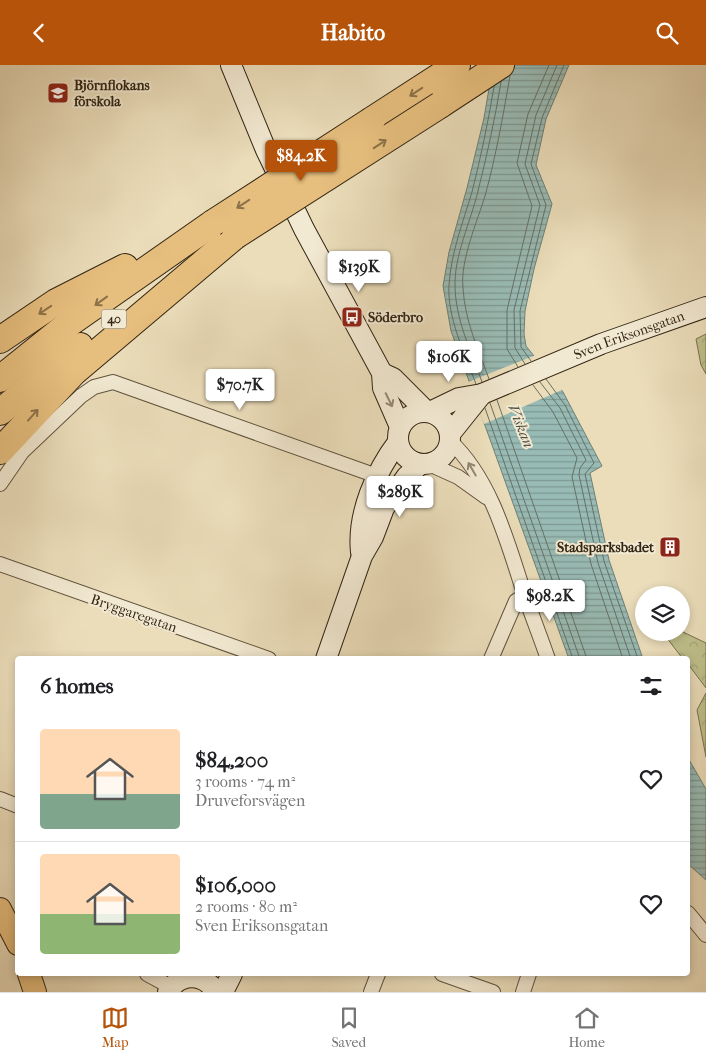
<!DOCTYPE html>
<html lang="en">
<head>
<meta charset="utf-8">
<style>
  :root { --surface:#fff; --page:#f2f2f2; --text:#202124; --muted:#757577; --line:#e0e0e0; --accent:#b45309 }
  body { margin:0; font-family:"IM FELL French Canon",serif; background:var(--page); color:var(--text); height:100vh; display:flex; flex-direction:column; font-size:19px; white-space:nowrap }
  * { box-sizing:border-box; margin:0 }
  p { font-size:16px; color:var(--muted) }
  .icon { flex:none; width:28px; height:28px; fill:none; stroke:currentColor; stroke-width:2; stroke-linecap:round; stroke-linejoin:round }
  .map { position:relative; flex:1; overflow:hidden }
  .drawer { position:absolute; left:15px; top:591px; width:675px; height:320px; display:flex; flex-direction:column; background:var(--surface); border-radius:5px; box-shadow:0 2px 8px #0003 }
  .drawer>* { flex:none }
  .buttons { position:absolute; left:635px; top:521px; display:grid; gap:10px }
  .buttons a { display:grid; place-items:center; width:55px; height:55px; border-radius:50%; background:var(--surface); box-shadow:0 2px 8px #0003; font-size:25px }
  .price { position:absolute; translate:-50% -42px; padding:0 11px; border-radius:5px; background:#fff; color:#222; font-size:16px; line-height:32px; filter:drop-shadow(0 1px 2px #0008) }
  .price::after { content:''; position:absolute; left:50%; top:30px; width:15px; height:11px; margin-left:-8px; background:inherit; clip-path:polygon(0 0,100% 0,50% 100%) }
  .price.active { background:var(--accent); color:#fff }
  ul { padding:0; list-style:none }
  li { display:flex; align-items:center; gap:15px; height:125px; padding:0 25px }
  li+li { border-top:1px solid var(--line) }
  li span { display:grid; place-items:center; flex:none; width:140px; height:100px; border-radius:5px; color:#555 }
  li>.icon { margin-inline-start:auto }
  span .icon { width:60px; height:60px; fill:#fffc; stroke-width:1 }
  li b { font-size:21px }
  h2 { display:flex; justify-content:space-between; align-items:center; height:60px; padding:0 25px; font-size:21px }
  header { display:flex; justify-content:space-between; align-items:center; height:65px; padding:0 25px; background:var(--accent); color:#fff; font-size:22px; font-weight:700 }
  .tab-bar { display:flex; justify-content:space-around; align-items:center; height:70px; border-top:1px solid var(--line); background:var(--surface); font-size:14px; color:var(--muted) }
  .tab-bar a { display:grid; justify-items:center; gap:2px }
  .tab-bar .active { color:var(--accent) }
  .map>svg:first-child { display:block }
</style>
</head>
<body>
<header><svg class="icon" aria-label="back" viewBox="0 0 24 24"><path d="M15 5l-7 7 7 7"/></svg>Habito<svg class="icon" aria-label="search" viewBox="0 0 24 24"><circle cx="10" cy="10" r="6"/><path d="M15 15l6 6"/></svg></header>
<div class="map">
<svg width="706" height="927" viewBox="0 0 706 927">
  <defs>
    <pattern id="park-crowns" width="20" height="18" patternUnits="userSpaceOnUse" patternTransform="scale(1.25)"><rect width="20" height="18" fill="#bebf8b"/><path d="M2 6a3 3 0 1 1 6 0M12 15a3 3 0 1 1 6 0" fill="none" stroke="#a4a477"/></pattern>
    <pattern id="water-rules" width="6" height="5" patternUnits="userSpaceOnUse" patternTransform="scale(1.25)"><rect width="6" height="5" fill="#99bbb5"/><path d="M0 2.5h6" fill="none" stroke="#7d9892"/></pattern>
  </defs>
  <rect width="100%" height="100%" fill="#ebddba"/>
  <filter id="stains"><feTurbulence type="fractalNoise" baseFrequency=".004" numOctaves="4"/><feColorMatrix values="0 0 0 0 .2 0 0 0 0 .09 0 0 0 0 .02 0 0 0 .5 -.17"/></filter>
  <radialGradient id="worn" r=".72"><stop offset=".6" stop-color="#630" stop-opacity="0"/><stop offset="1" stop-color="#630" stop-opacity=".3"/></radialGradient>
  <g fill="url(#park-crowns)" stroke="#78724f">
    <path d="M706 269V309L701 300 696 274Z"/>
    <path d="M681 566 706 578V623L688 599V594H683L663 568Z"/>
    <path d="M706 628V692L697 645Z"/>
  </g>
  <g fill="url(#water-rules)" stroke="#707f74">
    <path d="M493 0H569L546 54 536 100 552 139 534 204 525 246 524 269 526 281 563 327 602 401 590 408 609 495 643 594H569L451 266 443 221 449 187 467 123 484 53Z"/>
    <path d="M688 693 706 724V815L688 799Z"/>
  </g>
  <path fill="#ebddba" d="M536 290 564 324 484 359 468 317Z"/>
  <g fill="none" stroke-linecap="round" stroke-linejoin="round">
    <g stroke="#667064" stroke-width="1">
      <path d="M531 296 521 282 520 246 546 140 531 99 542 53 564 0"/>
      <path d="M525 299 515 283 514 245 540 140 525 99 536 50 557 0"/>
      <path d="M518 302 507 284V245L532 141 517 98 528 49 549 0"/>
      <path d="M489 314C478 283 465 257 463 223 460 196 477 157 485 131 496 91 503 51 510 11"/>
      <path d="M546 314 565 340 594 398 585 409 604 496 638 594"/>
      <path d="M482 317C471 286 456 256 455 222 454 190 471 156 478 126 487 90 495 54 501 17"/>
      <path d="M540 317 560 343 586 395 580 403 579 410 598 498 631 594"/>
      <path d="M476 319C465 290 447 252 449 220 451 188 463 157 472 127 481 92 488 57 494 22"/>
      <path d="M533 320 553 347 577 393 572 412 591 499 623 594"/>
      <path d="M497 335 587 594"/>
      <path d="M490 338 580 594"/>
      <path d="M485 343 573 594"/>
    </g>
    <g stroke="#60533d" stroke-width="16">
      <g id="street">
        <path d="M450 376C490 413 507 475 523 525 531 548 540 571 548 594"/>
        <path d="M429 399 458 412 486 432"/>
        <path d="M0 419 22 387 81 331 94 322 113 317 377 411"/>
        <path d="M0 499 269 594"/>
        <path d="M491 594 516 536 525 530"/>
        <path d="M0 734 18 741"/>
        <path d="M688 848 706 870"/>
        <path d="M147 909 171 922"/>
        <path d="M442 909 493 927"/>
        <path d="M371 927 378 909"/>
        <path d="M523 927 529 909"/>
      </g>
    </g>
    <g stroke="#322513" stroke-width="22">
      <g id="secondary">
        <path d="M231 0 266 85 304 164 382 308 383 323 400 362"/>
        <path d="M382 308 393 313 427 347"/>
        <circle cx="424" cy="373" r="26"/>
        <path id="s1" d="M430 347 459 333 482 329 601 279 706 242"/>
        <path d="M450 369 482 329"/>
        <path d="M361 487C357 449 376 406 398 377"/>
        <path d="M326 594 362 491 373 472 384 443 407 411 421 399"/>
        <path d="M168 927C180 907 204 908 216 927"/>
        <path d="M223 927 232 909"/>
      </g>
    </g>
    <g stroke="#322513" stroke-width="24">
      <g id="primary">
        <path d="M0 844 18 879"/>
        <path d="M29 909 35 927"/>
      </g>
    </g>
    <g stroke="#322513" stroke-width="28">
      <g id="highway">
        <path d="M440 40 501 0"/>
        <path d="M372 55 457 0"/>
        <path d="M0 275 56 237 125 202"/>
        <path d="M0 314 67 260 213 158"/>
        <path d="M0 347 80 281"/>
        <path d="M0 386 74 307 235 171"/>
      </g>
    </g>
    <use href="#street" stroke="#f2e9d2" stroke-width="14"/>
    <use href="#secondary" stroke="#f2e9d2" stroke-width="20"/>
    <use href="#primary" stroke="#e6be7d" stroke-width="22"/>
    <use href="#highway" stroke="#e6be7d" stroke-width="26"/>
    <g stroke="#322513" stroke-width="28" stroke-linecap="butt">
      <g id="highway-bridge">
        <path d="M213 158 372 55"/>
        <path d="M235 171 440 40"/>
      </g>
    </g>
    <use href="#highway-bridge" stroke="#e6be7d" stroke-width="26"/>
  </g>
  <defs><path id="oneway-shaft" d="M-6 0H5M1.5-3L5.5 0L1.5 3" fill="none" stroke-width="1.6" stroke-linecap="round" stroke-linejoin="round" transform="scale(1.25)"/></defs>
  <g stroke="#8c7248">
    <use href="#oneway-shaft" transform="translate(416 27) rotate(147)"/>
    <use href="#oneway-shaft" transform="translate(380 79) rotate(-33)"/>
    <use href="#oneway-shaft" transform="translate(243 139) rotate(147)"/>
    <use href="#oneway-shaft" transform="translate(101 236) rotate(144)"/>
    <use href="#oneway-shaft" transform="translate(45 245) rotate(146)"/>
    <use href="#oneway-shaft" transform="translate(33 350) rotate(-48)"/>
  </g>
  <g stroke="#928772">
    <use href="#oneway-shaft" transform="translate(389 335) rotate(64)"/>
    <use href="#oneway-shaft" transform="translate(472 404) rotate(-120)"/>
  </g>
  <defs>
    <g id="school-square" transform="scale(1.125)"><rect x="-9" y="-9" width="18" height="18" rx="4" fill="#8f2418" stroke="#f2e9d2"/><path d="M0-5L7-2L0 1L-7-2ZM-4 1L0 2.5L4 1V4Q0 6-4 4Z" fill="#fff"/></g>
    <g id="bus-square" transform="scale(1.125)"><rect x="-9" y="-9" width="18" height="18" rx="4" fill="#8f2418" stroke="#f2e9d2"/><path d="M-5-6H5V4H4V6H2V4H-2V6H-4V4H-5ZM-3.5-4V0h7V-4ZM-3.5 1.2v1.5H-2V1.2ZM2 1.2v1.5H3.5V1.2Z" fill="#fff"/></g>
    <g id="building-square" transform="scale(1.125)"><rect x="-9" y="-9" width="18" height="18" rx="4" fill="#8f2418" stroke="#f2e9d2"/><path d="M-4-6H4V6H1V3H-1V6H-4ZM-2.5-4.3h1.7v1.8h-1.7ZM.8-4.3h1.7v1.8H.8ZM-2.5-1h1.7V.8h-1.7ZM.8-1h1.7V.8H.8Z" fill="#fff"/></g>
  </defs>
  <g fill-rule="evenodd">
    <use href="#school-square" x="58" y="28"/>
    <use href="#bus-square" x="352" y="252"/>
    <use href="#building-square" x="670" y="482"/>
  </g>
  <g text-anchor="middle" stroke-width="4" stroke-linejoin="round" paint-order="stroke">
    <rect fill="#f2e9d2" stroke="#6c604c" stroke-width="1" x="101.5" y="244.5" width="25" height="19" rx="4"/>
    <g font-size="12" font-weight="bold" fill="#322513">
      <text x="114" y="258">40</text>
    </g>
    <g font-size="14" font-weight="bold" fill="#322513" stroke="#f2e9d2" text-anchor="start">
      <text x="74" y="25">Björnflokans<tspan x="74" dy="16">förskola</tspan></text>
      <text x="368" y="257">Söderbro</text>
      <text x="654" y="487" text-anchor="end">Stadsparksbadet</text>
    </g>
    <g font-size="14" fill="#322513" stroke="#f2e9d2">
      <text dy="5" stroke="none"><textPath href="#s1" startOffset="214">Sven Eriksonsgatan</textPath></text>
      <text transform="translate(134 548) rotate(19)" y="5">Bryggaregatan</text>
    </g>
    <g font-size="15" font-style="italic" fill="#515244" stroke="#f2e9d2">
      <text transform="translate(521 361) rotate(68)" y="5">Viskan</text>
    </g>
  </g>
  <rect width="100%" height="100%" filter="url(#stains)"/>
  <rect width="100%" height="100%" fill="url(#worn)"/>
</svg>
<div class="buttons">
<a><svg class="icon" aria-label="layers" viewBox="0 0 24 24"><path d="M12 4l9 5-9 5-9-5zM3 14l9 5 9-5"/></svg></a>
</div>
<b class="price active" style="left:301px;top:117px">$84.2K</b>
<b class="price" style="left:359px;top:228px">$139K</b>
<b class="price" style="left:449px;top:318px">$106K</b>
<b class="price" style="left:240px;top:346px">$70.7K</b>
<b class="price" style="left:400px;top:453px">$289K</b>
<b class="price" style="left:550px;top:557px">$98.2K</b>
<section class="drawer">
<h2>6 homes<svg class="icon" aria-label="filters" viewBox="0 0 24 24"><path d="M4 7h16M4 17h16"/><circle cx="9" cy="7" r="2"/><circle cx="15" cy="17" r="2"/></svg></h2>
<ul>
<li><span style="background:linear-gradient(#ffd9b3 65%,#7fa58c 0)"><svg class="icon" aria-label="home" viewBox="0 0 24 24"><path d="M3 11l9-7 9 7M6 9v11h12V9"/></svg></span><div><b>$84,200</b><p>3 rooms · 74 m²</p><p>Druveforsvägen</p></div><svg class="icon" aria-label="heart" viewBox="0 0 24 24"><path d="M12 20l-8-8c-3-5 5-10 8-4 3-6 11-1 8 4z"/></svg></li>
<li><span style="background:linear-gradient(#ffd9b3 60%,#8fb573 0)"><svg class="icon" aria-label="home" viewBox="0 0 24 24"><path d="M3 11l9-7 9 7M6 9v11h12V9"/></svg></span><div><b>$106,000</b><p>2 rooms · 80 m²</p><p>Sven Eriksonsgatan</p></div><svg class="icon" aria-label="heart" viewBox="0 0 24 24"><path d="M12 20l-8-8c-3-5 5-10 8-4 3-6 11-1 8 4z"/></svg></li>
</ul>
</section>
</div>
<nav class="tab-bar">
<a class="active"><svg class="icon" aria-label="map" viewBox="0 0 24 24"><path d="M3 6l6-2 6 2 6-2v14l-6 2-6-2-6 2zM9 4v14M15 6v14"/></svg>Map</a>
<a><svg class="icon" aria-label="saved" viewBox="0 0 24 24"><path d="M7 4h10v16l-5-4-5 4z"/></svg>Saved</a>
<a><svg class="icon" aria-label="home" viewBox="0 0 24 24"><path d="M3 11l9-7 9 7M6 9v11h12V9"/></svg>Home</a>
</nav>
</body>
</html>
